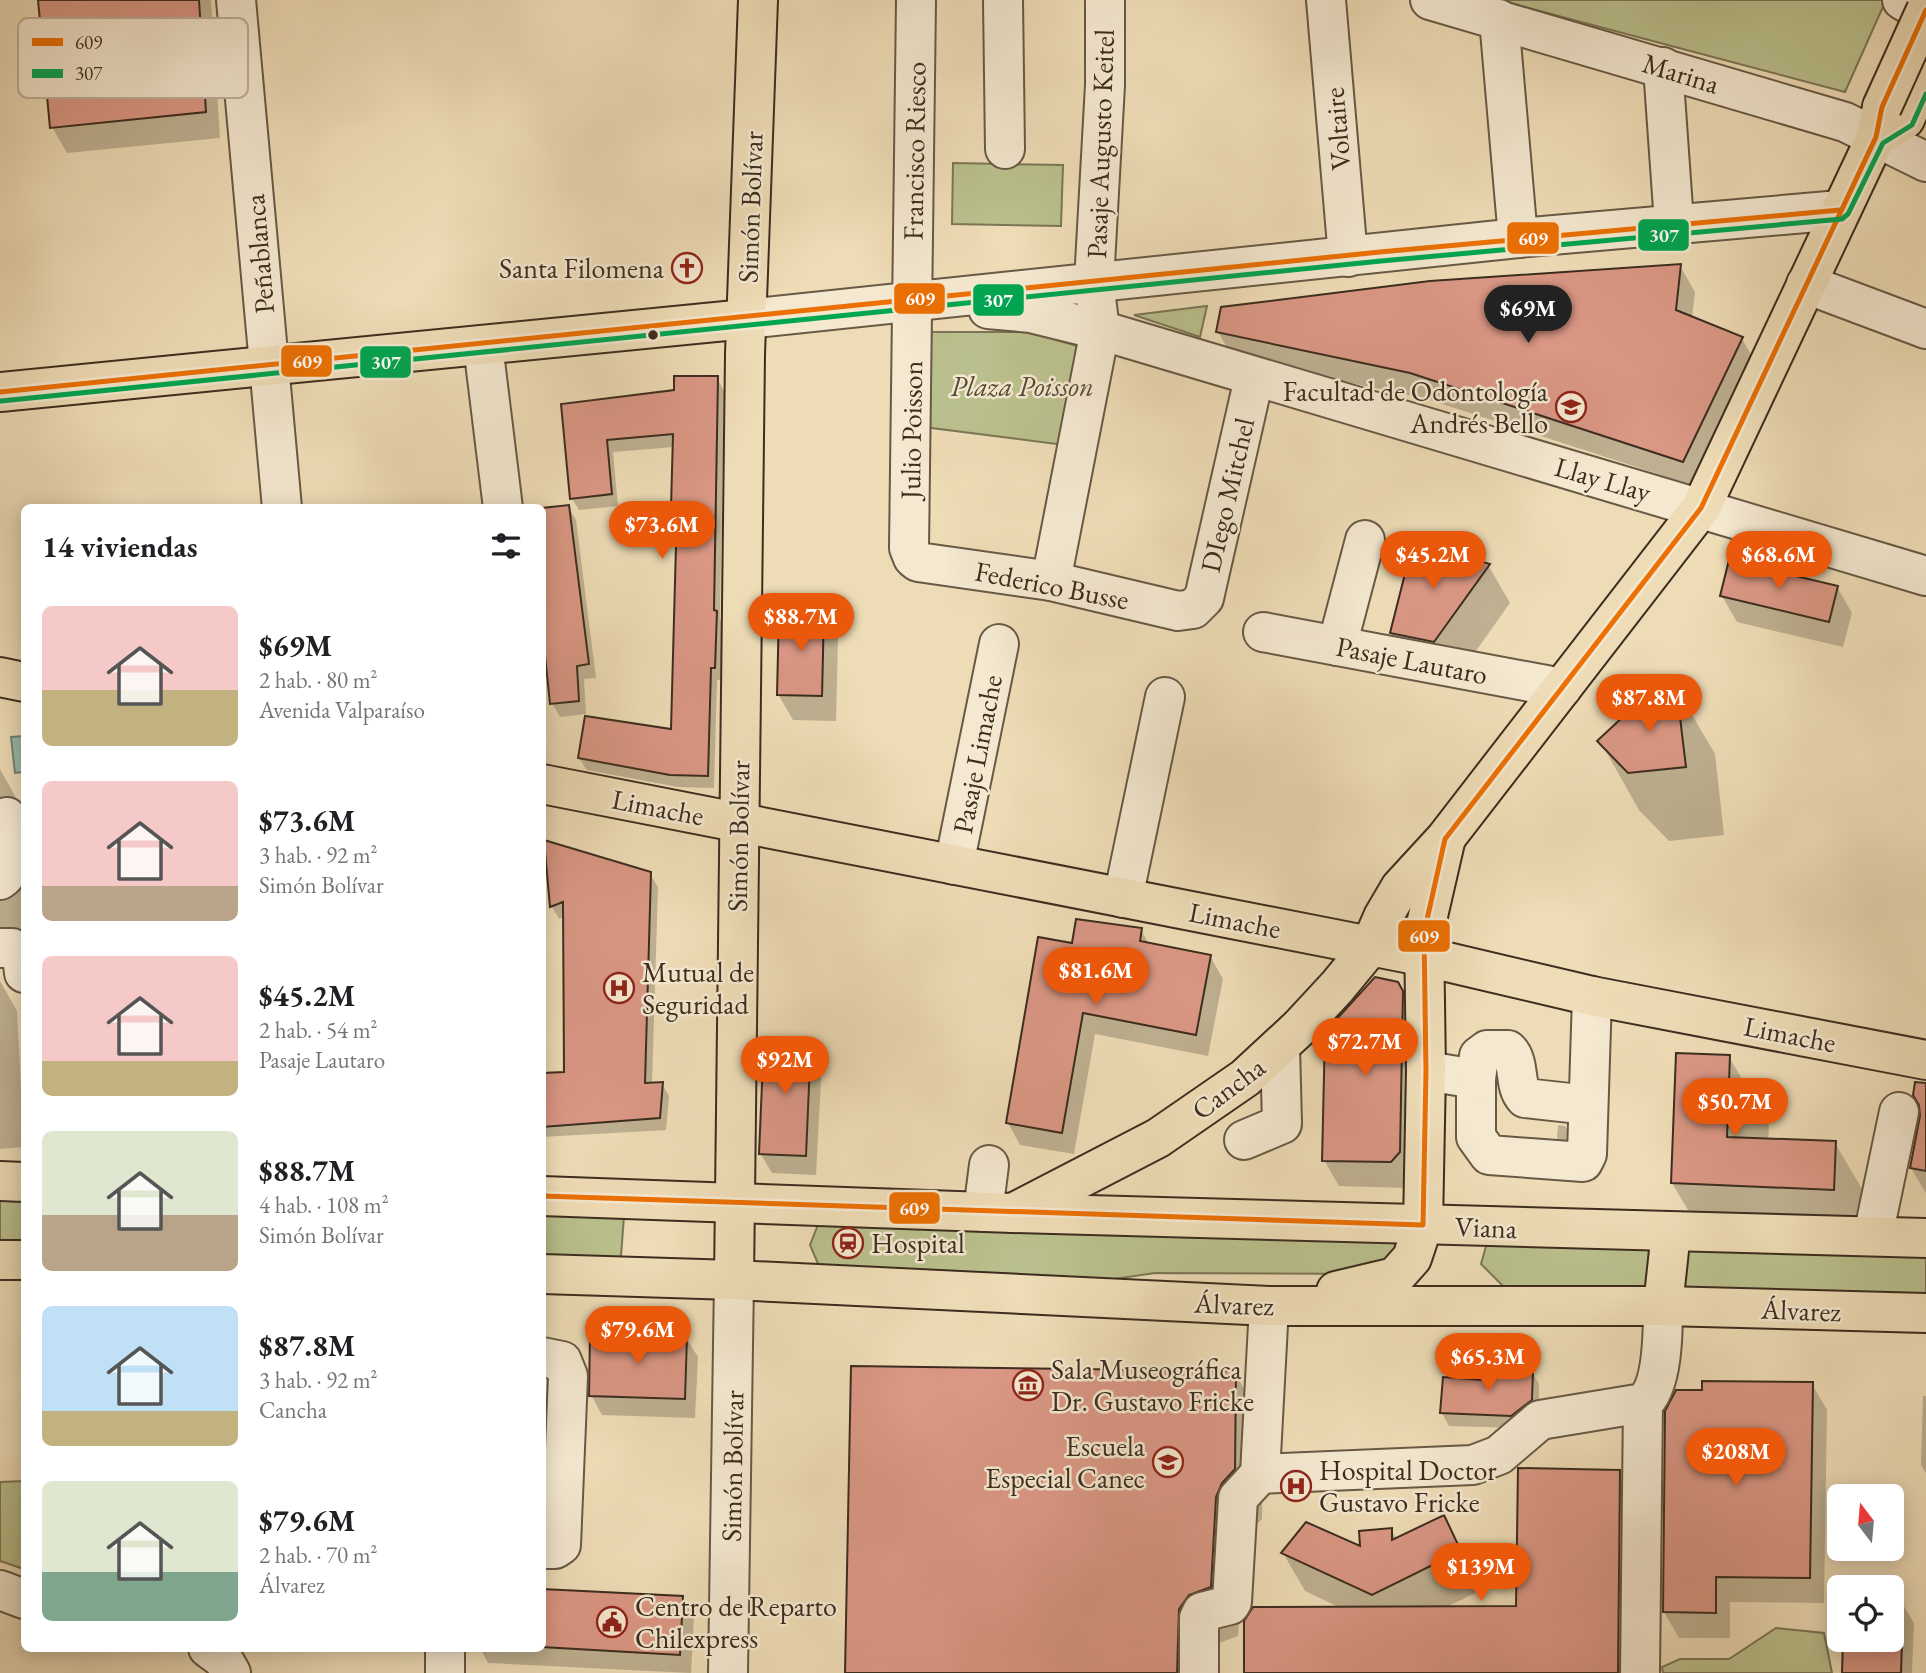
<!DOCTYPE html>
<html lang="es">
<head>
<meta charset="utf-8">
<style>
  :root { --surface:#fff; --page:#f6f6f6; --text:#202124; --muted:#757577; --accent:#ea580c }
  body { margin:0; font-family:"EB Garamond",serif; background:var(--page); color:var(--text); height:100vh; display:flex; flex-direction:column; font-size:26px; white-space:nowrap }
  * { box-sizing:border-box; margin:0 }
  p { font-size:23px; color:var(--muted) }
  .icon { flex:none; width:38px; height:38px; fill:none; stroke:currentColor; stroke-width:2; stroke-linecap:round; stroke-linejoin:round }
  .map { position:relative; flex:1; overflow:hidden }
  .sheet { position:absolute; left:21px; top:504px; width:525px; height:1148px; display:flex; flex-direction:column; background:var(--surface); border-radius:10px; box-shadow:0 4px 18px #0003 }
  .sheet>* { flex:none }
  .needle { width:46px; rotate:344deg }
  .fabs { position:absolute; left:1827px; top:1484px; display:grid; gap:14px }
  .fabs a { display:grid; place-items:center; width:77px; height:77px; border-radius:10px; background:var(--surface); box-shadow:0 4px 18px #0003; font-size:35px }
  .price { position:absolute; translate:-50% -60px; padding:0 16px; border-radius:24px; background:var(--accent); color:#fff; font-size:23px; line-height:46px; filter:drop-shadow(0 2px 4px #0008) }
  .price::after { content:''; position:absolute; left:50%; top:42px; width:21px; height:16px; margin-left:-10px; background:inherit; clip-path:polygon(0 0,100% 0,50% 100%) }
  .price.selected { background:#222; color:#fff }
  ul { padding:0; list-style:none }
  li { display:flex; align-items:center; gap:21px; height:175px; padding:0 21px }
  li span { display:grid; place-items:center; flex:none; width:196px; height:140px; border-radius:10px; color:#555 }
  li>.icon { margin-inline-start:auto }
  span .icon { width:84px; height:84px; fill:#fffc; stroke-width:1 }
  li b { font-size:30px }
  h2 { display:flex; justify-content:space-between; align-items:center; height:84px; padding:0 21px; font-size:30px }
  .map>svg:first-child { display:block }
</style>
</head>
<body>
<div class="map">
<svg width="1926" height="1673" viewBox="0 0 1926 1673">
  <rect width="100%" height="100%" fill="#eedcb6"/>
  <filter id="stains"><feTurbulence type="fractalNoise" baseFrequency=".00286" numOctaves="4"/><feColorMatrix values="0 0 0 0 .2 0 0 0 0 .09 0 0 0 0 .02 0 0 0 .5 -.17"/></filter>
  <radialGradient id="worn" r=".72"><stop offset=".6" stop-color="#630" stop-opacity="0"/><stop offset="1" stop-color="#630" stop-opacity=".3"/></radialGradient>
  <g fill="#bac08d" stroke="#7b7656" stroke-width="2">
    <path d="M1498 0H1886L1845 92Z"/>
    <path d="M953 163 1063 165 1061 226 952 224Z"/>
    <path d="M1207 306 1200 337 1134 315Z"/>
    <path d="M926 332H1029L1084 348 1064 445 924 427Z"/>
    <path d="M0 1197 24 1198V1251L0 1250Z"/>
    <path d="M543 1214 624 1216 621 1256 606 1268 543 1266Z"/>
    <path d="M819 1222 1403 1236 1391 1274 1155 1273 1114 1279 819 1266 810 1245Z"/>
    <path d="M1488 1239 1926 1249V1296L1505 1288 1481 1264Z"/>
    <path d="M24 1481V1569L0 1561V1482Z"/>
    <path d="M1776 1628 1824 1633 1832 1673H1663L1662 1667 1680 1659H1729Z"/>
  </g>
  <path fill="#99bcaf" stroke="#748375" stroke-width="2" d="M24 736V772L15 773 11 737Z"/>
  <g fill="#0003">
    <path d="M40 0H211L220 138 67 153 52 127Z"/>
    <path d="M1680 266 1695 292 1692 318 1742 339 1757 365 1698 487 1427 399 1233 358 1218 332Z"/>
    <path d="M717 378 724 391 720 619 723 625 721 680H717L714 788 678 787 587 770 579 758 672 731 678 518 673 508 674 447 613 452 618 506 579 510 572 498 563 405 676 392Z"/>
    <path d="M568 506 576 520 596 678 584 679 586 714 560 717 552 703Z"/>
    <path d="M1488 565 1510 603 1456 679 1413 671 1391 633Z"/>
    <path d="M1837 587 1852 613 1843 647 1737 622 1722 596Z"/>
    <path d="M823 613 838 639 836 721 793 720 778 694Z"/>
    <path d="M1675 686 1715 754 1724 835 1669 841 1639 810 1600 741Z"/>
    <path d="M0 769 24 812V948L0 951Z"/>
    <path d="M546 843 650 874 658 887 652 1084H662L669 1096 666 1130 542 1137V1075L565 1074V916L559 919 552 907Z"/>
    <path d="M1141 930 1149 944 1210 956 1223 979 1208 1056 1095 1034 1074 1154 1020 1145 1008 1123 1073 945Z"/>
    <path d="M0 981 17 1011 24 1147 0 1149Z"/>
    <path d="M1397 984 1417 1019 1406 1188 1339 1186 1324 1160Z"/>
    <path d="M810 1040 822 1060 816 1175 772 1173 760 1153Z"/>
    <path d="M1729 1057 1769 1125 1768 1141 1835 1143 1875 1211 1873 1257 1712 1251 1672 1183Z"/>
    <path d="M1926 1090V1193L1911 1168Z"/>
    <path d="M1558 1125 1565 1126 1572 1139 1564 1150 1557 1138Z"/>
    <path d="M686 1338 698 1357 695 1418 602 1415 591 1395Z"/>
    <path d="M1532 1372 1539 1384V1413L1519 1428 1449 1426 1442 1413 1484 1382Z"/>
    <path d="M1235 1373 1263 1422 1262 1519 1249 1532 1243 1547 1238 1636 1216 1644 1205 1673H847Z"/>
    <path d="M1812 1384 1827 1410 1824 1603 1730 1602V1638H1679L1664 1612Z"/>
    <path d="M1923 1396H1926V1473L1921 1465Z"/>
    <path d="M1619 1472 1648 1521 1646 1673H1246L1343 1609 1305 1591 1283 1553 1362 1549 1391 1530 1397 1540 1443 1518 1482 1590 1444 1608H1517Z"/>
    <path d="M542 1590 682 1598 694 1617 691 1673 488 1663 480 1648H542Z"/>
    <path d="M1892 1603H1902L1914 1623 1912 1673H1844L1845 1640H1892Z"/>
  </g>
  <g fill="#da9784" stroke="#3c2d1f" stroke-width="2">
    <path d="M38 0H199L206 112 50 128Z"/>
    <path d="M1681 264 1676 310 1743 337 1683 462 1410 373 1216 332 1221 307 1430 281Z"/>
    <path d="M674 376H718L714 610 717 611 715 668H711L708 776 670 775 578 758 585 716 671 729 677 508H671L673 434 607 440 612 494 570 499 561 404 674 390Z"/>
    <path d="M569 505 589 664 577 666 579 701 550 704 542 626V508Z"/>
    <path d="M1413 542 1490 564 1434 642 1390 633Z"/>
    <path d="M1729 560 1838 586 1829 622 1720 596Z"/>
    <path d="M779 610 824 611 822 696 777 695Z"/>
    <path d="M1676 684 1686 767 1628 773 1597 741 1655 687Z"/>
    <path d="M544 840 651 872 645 1083 663 1082 660 1118 542 1127V1073L564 1072 563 902 550 907Z"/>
    <path d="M1076 919 1142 928 1140 941 1211 955 1196 1035 1083 1013 1062 1133 1006 1123 1038 937 1072 943Z"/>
    <path d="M1375 977 1398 982 1403 991 1400 1152 1391 1162 1322 1161 1325 1032Z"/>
    <path d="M764 1037 811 1039 806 1156 759 1154Z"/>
    <path d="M1676 1053 1730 1055 1727 1137 1836 1141 1834 1190 1671 1183Z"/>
    <path d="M1915 1082 1926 1083V1171L1910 1168 1920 1116 1919 1105 1913 1095Z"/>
    <path d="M590 1333 687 1336 685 1399 589 1396Z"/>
    <path d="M851 1366 1236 1371 1235 1469 1222 1483 1216 1497 1211 1587 1189 1595 1179 1609 1177 1673H845Z"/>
    <path d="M1483 1369 1533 1370 1532 1400 1511 1416 1440 1413 1443 1377 1482 1380Z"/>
    <path d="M1702 1381 1813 1382 1810 1578 1716 1577V1613L1663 1612 1665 1411 1676 1390H1702Z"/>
    <path d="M1518 1468 1620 1470 1618 1673H1244V1621L1253 1607 1516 1606Z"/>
    <path d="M1444 1515 1461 1551 1372 1595 1281 1553 1306 1522 1360 1546 1359 1531 1392 1528V1540Z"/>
    <path d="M542 1589 683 1596 680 1655 542 1647Z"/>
    <path d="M1843 1640H1902L1901 1673H1842Z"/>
  </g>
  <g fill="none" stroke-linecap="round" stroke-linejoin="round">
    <g stroke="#685945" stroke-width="42">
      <g id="minor">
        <path d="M236 0 282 508"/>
        <path d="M916 0 909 548 913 558 918 562 1051 581 1178 611 1193 609 1204 598 1254 378"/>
        <path d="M1003 0 1005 149"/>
        <path d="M1326 0 1348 257"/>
        <path d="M1430 0 1845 122 1926 162"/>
        <path d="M1902 0 1926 15"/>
        <path d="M1499 19 1518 238"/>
        <path d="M1663 67 1674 223"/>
        <path d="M1806 284 1926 329"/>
        <path d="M988 309 1031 313 1100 330 1926 576"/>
        <path d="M746 319 1518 238 1840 210"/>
        <path d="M483 345 503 508"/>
        <path d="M1051 581 1100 330 1094 282 1105 85V0"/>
        <path d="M1263 632 1562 688"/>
        <path d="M1337 646 1365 540"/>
        <path d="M954 865 999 644"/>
        <path d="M0 880 4 877 7 817"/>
        <path d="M1123 898 1165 697"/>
        <path d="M0 948H12L22 955 24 973"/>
        <path d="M1426 1071 1476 1079V1137L1489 1155 1583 1162 1587 1154 1592 996"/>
        <path d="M1476 1079 1479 1056 1487 1050H1508C1521 1063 1513 1085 1525 1098L1588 1105"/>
        <path d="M1244 1140 1282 1124 1280 1047"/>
        <path d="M983 1212 989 1165"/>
        <path d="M1873 1236 1899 1112"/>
        <path d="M1269 1306 1260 1474 1473 1465 1499 1455 1540 1420 1643 1403C1663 1387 1663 1330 1663 1306"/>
        <path d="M542 1357 562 1361 568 1376 561 1545 555 1549H542"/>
        <path d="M0 1590 24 1599"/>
        <path d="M208 1648 223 1659 231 1673"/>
        <path d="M445 1673V1648"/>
        <path d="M728 1673 734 1280"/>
        <path d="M1199 1673V1618L1202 1612 1230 1605 1232 1602 1238 1498 1260 1474"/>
        <path d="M1640 1673 1643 1403"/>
      </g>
    </g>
    <g stroke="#3c2d1f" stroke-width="42">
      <g id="major">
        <path d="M1876 137 1905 119 1926 73"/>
        <path d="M0 392 746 319"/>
        <path d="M0 677 24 682"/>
        <path d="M542 784 1426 957 1592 996 1926 1060"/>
        <path d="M0 1181 24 1182"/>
        <path d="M542 1196 1013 1213 1926 1238"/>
        <path d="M1013 1213 1158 1138 1245 1078 1300 1027 1337 987 1370 947 1383 917 1400 888 1445 839 1701 508 1876 137 1882 107"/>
        <path d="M0 1260H24"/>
        <path d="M542 1274 734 1280 1269 1306H1663L1926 1313"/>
        <path d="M734 1280 745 354 758 0"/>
        <path d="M1336 1291 1395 1277 1412 1258 1423 1225 1426 1071 1424 933 1445 842"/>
        <path d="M1663 1306 1671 1232"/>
      </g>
    </g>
    <use href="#minor" stroke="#f4e8d0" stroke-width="38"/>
    <use href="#major" stroke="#eedcb6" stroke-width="38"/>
    <g stroke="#3c2d1f" stroke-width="42" stroke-linecap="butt">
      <path id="major-bridge" d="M1882 107 1926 10"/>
    </g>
    <use href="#major-bridge" stroke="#eedcb6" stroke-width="38"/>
    <g stroke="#f4e8d0" stroke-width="10">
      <g id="bus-1">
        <path d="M0 392 1380 252 1840 210"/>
        <path d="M542 1196 1423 1225 1426 1071 1424 933 1445 839 1701 508 1876 137 1882 107 1926 10"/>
      </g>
    </g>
    <g stroke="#f4e8d0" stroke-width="10">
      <path id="bus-2" d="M1 401 1381 261 1842 219 1848 214 1883 143 1912 125 1926 94"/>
    </g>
    <use href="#bus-1" stroke="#ec7003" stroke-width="5"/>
    <use href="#bus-2" stroke="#00a651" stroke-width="5"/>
  </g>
  <defs>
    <g id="church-ring" transform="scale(1.575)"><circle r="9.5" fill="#f4e8d0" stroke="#8f2418" stroke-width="1.5"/><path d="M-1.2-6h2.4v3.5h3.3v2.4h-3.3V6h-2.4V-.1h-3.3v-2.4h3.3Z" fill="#8f2418"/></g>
    <g id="university-ring" transform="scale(1.575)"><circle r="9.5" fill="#f4e8d0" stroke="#8f2418" stroke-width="1.5"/><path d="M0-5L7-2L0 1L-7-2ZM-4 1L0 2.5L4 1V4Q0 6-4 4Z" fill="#8f2418"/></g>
    <g id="hospital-ring" transform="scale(1.575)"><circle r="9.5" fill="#f4e8d0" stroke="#8f2418" stroke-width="1.5"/><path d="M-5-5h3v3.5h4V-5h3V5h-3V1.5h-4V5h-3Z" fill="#8f2418"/></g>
    <g id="station-ring" transform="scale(1.575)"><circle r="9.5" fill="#f4e8d0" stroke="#8f2418" stroke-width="1.5"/><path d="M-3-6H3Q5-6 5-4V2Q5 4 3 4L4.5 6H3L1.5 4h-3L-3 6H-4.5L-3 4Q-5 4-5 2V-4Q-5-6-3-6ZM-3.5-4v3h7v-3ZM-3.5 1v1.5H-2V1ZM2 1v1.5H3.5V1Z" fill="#8f2418"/></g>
    <g id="museum-ring" transform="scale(1.575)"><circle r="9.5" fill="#f4e8d0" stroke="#8f2418" stroke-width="1.5"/><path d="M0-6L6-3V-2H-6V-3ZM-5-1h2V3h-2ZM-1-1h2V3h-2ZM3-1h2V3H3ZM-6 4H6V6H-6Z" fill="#8f2418"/></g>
    <g id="school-ring" transform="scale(1.575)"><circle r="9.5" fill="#f4e8d0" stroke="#8f2418" stroke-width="1.5"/><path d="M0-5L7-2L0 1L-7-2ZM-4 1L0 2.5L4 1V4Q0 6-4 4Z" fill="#8f2418"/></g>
    <g id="civic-ring" transform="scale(1.575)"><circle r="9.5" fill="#f4e8d0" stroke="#8f2418" stroke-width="1.5"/><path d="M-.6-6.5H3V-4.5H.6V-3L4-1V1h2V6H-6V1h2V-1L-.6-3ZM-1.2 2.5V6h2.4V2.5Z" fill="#8f2418"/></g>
  </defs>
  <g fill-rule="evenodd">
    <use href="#church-ring" x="687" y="268"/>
    <use href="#university-ring" x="1571" y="407"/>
    <use href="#hospital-ring" x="619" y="988"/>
    <use href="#station-ring" x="848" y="1243"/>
    <use href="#museum-ring" x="1028" y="1385"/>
    <use href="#school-ring" x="1168" y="1462"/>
    <use href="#hospital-ring" x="1296" y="1486"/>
    <use href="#civic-ring" x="612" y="1622"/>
  </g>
  <circle fill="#3c2d1f" stroke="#f4e8d0" stroke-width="2.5" cx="653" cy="335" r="6"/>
  <g text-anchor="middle" stroke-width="5" stroke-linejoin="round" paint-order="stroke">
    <g font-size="28" fill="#3c2d1f" stroke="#f4e8d0">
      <text transform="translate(1681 73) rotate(17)" y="10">Marina</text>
      <text transform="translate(1337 129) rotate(-95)" y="10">Voltaire</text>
      <text transform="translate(1100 144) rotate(-88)" y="10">Pasaje Augusto Keitel</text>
      <text transform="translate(914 151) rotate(-89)" y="10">Francisco Riesco</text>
      <text transform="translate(750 207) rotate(-88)" y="10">Simón Bolívar</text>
      <text transform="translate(259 254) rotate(-95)" y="10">Peñablanca</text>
      <text transform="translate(911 430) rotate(-89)" y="10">Julio Poisson</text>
      <text transform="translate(1603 479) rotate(16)" y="10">Llay Llay</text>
      <text transform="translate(1227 495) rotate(-77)" y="10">DIego Mitchel</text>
      <text transform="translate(1052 585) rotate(11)" y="10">Federico Busse</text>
      <text transform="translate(1412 660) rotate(11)" y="10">Pasaje Lautaro</text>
      <text transform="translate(977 754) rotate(-79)" y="10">Pasaje Limache</text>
      <text transform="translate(658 807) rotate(11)" y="10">Limache</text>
      <text transform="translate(738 836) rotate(-89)" y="10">Simón Bolívar</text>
      <text transform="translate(1235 920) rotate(11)" y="10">Limache</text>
      <text transform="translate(1790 1034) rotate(11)" y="10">Limache</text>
      <text transform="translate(1228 1088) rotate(-37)" y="10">Cancha</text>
      <text transform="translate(1486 1227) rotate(2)" y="10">Viana</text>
      <text transform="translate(1234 1304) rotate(2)" y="10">Álvarez</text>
      <text transform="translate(1801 1310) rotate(2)" y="10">Álvarez</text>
      <text transform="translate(732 1466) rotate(-89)" y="10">Simón Bolívar</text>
    </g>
    <g font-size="28" fill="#3c2d1f" stroke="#f4e8d0" text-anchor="start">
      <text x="664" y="278" text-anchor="end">Santa Filomena</text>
      <text x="1548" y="401" text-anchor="end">Facultad de Odontología<tspan x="1548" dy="32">Andrés Bello</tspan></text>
      <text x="642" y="982">Mutual de<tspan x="642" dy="32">Seguridad</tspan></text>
      <text x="871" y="1253">Hospital</text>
      <text x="1051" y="1379">Sala Museográfica<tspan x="1051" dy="32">Dr. Gustavo Fricke</tspan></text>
      <text x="1145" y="1456" text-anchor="end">Escuela<tspan x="1145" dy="32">Especial Canec</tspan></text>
      <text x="1319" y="1480">Hospital Doctor<tspan x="1319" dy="32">Gustavo Fricke</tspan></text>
      <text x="635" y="1616">Centro de Reparto<tspan x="635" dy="32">Chilexpress</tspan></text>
    </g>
    <g font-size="28" font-style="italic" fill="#554a35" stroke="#f4e8d0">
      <text x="1022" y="396">Plaza Poisson</text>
    </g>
  </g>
  <rect x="18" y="18" width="230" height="80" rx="10" fill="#f4e8d0" stroke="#bdb09b" stroke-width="2"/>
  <rect x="32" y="38" width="31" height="8" fill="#ec7003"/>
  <rect x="32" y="69" width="31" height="9" fill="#00a651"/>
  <g font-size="19" fill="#3c2d1f">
    <text x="75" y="49">609</text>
    <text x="75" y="80">307</text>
  </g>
  <g stroke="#f4e8d0" stroke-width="2.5">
    <rect x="1637" y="218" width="53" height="34" rx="7" fill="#00a651"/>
    <rect x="1506" y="221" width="54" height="34" rx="7" fill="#ec7003"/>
    <rect x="893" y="282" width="53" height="33" rx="7" fill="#ec7003"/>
    <rect x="972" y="283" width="53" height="34" rx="7" fill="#00a651"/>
    <rect x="280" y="344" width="53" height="34" rx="7" fill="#ec7003"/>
    <rect x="359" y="345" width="53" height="34" rx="7" fill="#00a651"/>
    <rect x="1397" y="919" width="54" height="34" rx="7" fill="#ec7003"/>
    <rect x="888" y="1191" width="53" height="34" rx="7" fill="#ec7003"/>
  </g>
  <g font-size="19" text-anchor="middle" font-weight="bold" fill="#fff">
    <text x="1664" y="242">307</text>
    <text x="1533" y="245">609</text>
    <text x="920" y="305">609</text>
    <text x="998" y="307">307</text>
    <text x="307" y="368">609</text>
    <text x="386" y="369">307</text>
    <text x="1424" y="943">609</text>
    <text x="914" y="1215">609</text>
  </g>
  <rect width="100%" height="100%" filter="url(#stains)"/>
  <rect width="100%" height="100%" fill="url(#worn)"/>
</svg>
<div class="fabs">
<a><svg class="needle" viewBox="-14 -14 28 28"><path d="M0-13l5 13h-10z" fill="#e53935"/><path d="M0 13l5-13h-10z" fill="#757577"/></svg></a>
<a><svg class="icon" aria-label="locate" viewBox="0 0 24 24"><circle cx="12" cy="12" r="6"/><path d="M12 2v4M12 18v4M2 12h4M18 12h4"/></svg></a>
</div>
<b class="price selected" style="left:1528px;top:345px">$69M</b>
<b class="price" style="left:662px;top:561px">$73.6M</b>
<b class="price" style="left:1433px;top:591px">$45.2M</b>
<b class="price" style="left:1779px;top:591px">$68.6M</b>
<b class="price" style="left:801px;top:653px">$88.7M</b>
<b class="price" style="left:1649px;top:734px">$87.8M</b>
<b class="price" style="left:1096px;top:1007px">$81.6M</b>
<b class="price" style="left:1365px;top:1078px">$72.7M</b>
<b class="price" style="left:785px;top:1096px">$92M</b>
<b class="price" style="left:1735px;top:1138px">$50.7M</b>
<b class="price" style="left:638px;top:1366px">$79.6M</b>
<b class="price" style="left:1488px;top:1393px">$65.3M</b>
<b class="price" style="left:1736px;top:1488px">$208M</b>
<b class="price" style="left:1481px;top:1603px">$139M</b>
<section class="sheet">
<h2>14 viviendas<svg class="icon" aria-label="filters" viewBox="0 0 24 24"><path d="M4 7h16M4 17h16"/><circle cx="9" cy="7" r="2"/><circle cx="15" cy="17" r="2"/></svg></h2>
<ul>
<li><span style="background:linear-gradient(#f6c9c9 60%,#c2b280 0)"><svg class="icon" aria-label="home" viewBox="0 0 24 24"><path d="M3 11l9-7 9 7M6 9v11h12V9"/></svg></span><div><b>$69M</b><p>2 hab. · 80 m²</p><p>Avenida Valparaíso</p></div></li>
<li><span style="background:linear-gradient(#f6c9c9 75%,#b9a48a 0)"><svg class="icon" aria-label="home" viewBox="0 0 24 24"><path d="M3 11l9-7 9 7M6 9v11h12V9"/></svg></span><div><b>$73.6M</b><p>3 hab. · 92 m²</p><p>Simón Bolívar</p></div></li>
<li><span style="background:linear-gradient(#f6c9c9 75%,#c2b280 0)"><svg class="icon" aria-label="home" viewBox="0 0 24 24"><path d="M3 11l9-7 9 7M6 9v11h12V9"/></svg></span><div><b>$45.2M</b><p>2 hab. · 54 m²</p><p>Pasaje Lautaro</p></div></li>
<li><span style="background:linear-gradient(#dfe7d0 60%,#b9a48a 0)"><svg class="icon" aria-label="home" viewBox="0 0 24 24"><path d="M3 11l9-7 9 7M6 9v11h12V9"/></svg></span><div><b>$88.7M</b><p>4 hab. · 108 m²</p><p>Simón Bolívar</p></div></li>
<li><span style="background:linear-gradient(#bfe0f5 75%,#c2b280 0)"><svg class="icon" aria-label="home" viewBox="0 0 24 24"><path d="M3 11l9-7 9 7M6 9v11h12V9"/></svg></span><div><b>$87.8M</b><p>3 hab. · 92 m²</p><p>Cancha</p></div></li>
<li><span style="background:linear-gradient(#dfe7d0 65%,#7fa58c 0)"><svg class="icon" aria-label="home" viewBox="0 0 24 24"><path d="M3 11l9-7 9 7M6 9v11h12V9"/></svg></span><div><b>$79.6M</b><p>2 hab. · 70 m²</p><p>Álvarez</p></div></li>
</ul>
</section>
</div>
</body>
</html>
